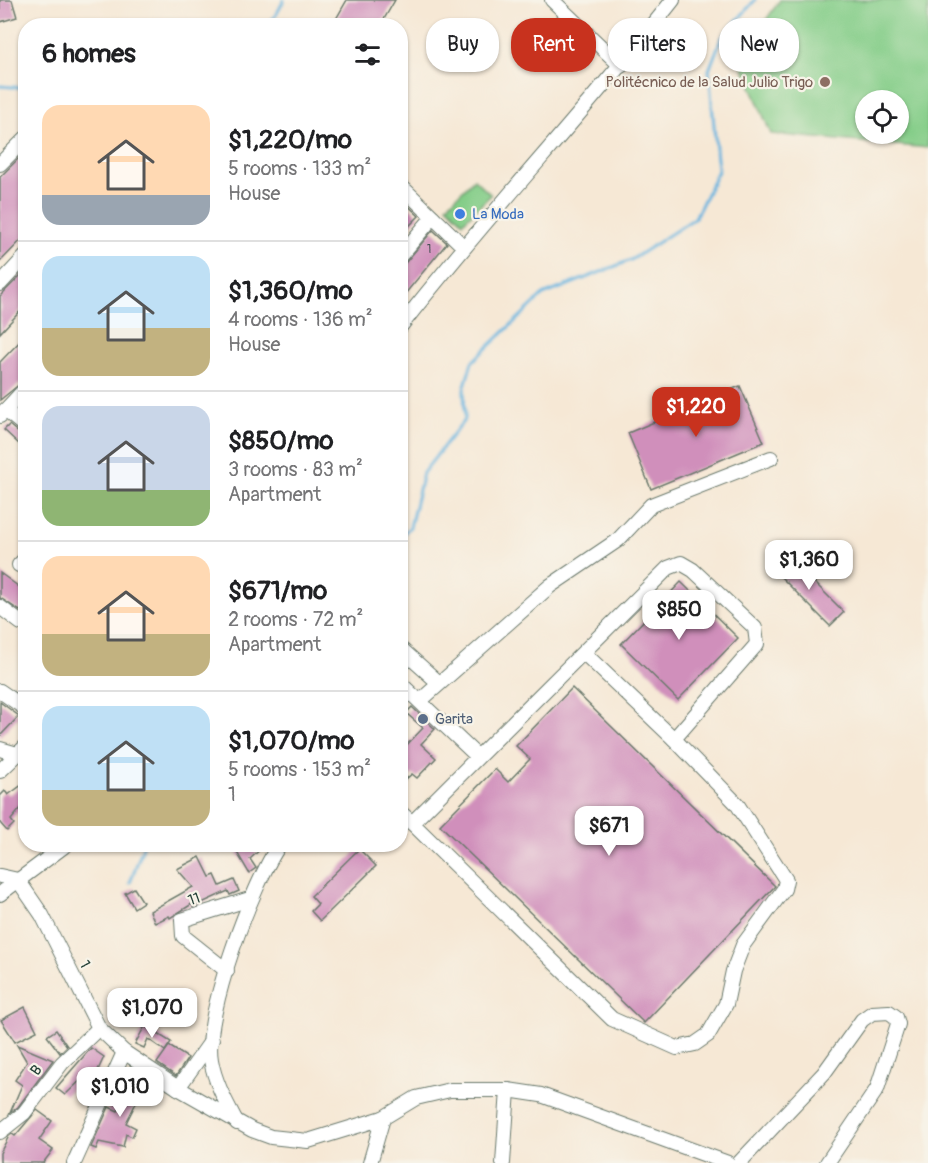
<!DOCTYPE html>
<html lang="en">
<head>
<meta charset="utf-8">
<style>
  :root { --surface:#fff; --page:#f6f6f6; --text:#202124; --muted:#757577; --line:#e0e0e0; --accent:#c8321e }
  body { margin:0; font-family:Pangolin,sans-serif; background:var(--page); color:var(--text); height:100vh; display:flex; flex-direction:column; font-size:22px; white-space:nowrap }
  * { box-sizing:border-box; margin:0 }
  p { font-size:20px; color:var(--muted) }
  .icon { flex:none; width:33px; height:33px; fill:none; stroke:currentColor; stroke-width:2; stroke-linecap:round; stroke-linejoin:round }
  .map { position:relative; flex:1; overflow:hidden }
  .side { position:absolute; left:18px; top:18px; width:390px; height:834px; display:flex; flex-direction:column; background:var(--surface); border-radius:24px; box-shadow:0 2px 4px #0004 }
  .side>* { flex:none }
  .banner { position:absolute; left:426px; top:18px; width:411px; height:54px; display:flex; gap:12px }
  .tools { position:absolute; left:855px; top:90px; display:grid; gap:12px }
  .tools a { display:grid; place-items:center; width:54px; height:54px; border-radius:50%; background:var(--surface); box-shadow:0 2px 4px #0004; font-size:30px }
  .price { position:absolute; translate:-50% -51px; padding:0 14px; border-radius:12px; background:#fff; color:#222; font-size:20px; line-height:39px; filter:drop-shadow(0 2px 3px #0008) }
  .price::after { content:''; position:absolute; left:50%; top:36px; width:18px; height:14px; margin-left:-9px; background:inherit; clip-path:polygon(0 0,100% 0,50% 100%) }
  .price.current { background:var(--accent); color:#fff }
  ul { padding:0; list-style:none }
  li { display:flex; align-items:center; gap:18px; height:150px; padding:0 24px }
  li+li { border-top:2px solid var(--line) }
  li span { display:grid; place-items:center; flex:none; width:168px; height:120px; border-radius:18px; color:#555 }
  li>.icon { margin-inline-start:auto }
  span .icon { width:72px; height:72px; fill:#fffc; stroke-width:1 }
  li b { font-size:26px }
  h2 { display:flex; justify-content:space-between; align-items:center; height:72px; padding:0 24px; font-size:26px }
  .pill { padding:0 21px; border-radius:24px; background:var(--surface); box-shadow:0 2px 4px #0004; font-size:21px; line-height:54px }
  .pill.current { background:var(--accent); color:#fff }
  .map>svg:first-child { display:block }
</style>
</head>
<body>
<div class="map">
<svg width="928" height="1163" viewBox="0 0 928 1163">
  <rect width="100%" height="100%" fill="#f7f3e8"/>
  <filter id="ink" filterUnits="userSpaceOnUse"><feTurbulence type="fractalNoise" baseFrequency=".0167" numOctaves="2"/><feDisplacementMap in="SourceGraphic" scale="12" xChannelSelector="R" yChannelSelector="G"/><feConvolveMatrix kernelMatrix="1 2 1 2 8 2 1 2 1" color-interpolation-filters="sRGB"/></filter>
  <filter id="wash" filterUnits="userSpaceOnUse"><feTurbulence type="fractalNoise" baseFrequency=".008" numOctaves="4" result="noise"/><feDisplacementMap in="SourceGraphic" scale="24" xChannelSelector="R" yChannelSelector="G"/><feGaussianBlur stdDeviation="1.35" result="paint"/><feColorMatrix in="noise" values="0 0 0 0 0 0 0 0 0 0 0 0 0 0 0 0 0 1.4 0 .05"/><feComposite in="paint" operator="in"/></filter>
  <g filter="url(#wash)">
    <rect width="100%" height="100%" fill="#f6e8d5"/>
    <g fill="#84cd88" stroke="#52855e" stroke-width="1.5" fill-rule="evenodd">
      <path d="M780 0H928V148L771 134 739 58ZM866 100H898V134H866Z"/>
      <path d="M474 179 491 195 463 222 447 206Z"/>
    </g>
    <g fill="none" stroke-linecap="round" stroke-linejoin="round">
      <g stroke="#65b4df" stroke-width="3">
        <path d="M264 26 276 15 284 0"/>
        <path d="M0 86 26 88"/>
        <path d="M400 537 410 527 423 473 465 419 464 389 472 362 543 295 631 260 695 218 718 171 709 70 721 39 755 0"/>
        <path d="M130 883 144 844"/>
      </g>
    </g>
    <g id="blocks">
      <g fill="#d08fbb">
        <path d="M0 0H12L17 17 0 22Z"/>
        <path d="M347 0H395L380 26H332Z"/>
        <path d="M26 151V235L0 262V177Z"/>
        <path d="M400 198 419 216 400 235Z"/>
        <path d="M433 230 447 243 400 300V269Z"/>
        <path d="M26 270V305L0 333V296Z"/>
        <path d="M26 335V379L0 400V362Z"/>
        <path d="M740 386 764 442 651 489 628 433Z"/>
        <path d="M9 425 25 438 19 444 4 430Z"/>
        <path d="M788 556 844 612 830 626 774 570Z"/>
        <path d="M0 573 26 592V604L20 611 0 598Z"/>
        <path d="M681 582 738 638 678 700 621 644Z"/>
        <path d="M572 688 775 886 644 1023 440 825 495 769 508 782 530 759 516 746Z"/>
        <path d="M0 702 19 716 0 736Z"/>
        <path d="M412 707 435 729 421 744 436 758 417 778 412 774 400 784V752L423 728 406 713Z"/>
        <path d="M26 782V802L11 820 14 824 7 831 0 823V796L5 791 8 795Z"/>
        <path d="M232 844H266L250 859 256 868 249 873Z"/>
        <path d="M359 849 376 866 320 921 311 911 318 904 311 896Z"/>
        <path d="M200 857 210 877 215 875 220 886 234 880 239 891 230 895 228 891 193 907 192 904 170 918 169 916 155 923 150 911 193 887 177 869Z"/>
        <path d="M134 888 143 902 134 908 125 893Z"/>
        <path d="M25 1007 37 1031 15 1042 1 1020Z"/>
        <path d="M145 1026 171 1042 165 1051 148 1039 144 1048 135 1044Z"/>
        <path d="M56 1030 67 1046 60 1053 47 1036Z"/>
        <path d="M17 1045 53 1060 18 1107 10 1113 22 1085 15 1080 27 1062Z"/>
        <path d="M169 1046 188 1058 176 1076 157 1063Z"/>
        <path d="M91 1048 104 1057 98 1070 88 1078 85 1076 65 1095 56 1088Z"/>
        <path d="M140 1074 148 1079 126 1123 136 1128 132 1137 126 1134 123 1147 99 1142 96 1149 91 1147 109 1107 118 1111 130 1086 133 1087Z"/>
        <path d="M37 1110 52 1121 39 1140 53 1150 43 1163H0V1153L9 1136 12 1134 15 1136Z"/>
      </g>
    </g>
  </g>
  <g filter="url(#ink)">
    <use href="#blocks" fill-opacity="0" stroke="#6a796c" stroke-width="1.5"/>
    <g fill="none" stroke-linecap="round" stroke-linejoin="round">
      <g stroke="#6a796c" stroke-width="16">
        <g id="minor">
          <path d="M552 0 621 66"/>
          <path d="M0 164 26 138"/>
          <path d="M400 185 463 246"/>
          <path d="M400 256 433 217"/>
          <path d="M0 284 26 256"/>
          <path d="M400 327C487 215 585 112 673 0"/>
          <path d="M5 410 26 427"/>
          <path d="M0 416 26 388"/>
          <path d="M19 565 26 558"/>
          <path d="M0 607 21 623H26"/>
          <path d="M400 648 438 682"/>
          <path d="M585 654 674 739"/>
          <path d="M400 683 478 757 668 568 681 563 693 570 755 628 757 644 674 739 737 804 786 880 784 889 743 945 733 971 726 1004 708 1035 695 1044 677 1048 612 1019 412 823 478 757"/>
          <path d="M0 691 26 709"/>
          <path d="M420 701 550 586 618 540 651 505 771 458"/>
          <path d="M0 749 17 754"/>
          <path d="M0 771 26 746"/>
          <path d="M400 812 412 823"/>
          <path d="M0 876 18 880 42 915 99 1028 124 1052 178 1088 252 1130 271 1137 308 1141 383 1118 416 1098 450 1090H508L541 1095 728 1163"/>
          <path d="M0 894 67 844"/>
          <path d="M227 971 183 936 182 920 250 899"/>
          <path d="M178 1088 212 1040"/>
          <path d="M237 1123C226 1102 215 1083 211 1060 203 1016 253 882 280 844"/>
          <path d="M0 1132 24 1113 62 1063 99 1028"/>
          <path d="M74 1163 124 1052"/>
          <path d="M370 1163 383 1118"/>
          <path d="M503 1163 508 1090"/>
          <path d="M739 1163 824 1073 862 1020 872 1013 889 1012 896 1017 898 1024 877 1089 827 1163"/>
        </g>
      </g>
      <use href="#minor" stroke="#fff" stroke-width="14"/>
    </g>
  </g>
  <circle fill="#8d6e63" stroke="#f7f3e8" stroke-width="2" cx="825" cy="82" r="6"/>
  <circle fill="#3f7fe0" stroke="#f7f3e8" stroke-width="2" cx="460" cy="214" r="6"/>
  <circle fill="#5c6f8a" stroke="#f7f3e8" stroke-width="2" cx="423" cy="719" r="6"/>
  <g text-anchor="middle" stroke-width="4.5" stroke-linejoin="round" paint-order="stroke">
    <g font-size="12" fill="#4b5256">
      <text x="429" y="253">1</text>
    </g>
    <g font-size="15" fill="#785e54" stroke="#f7f3e8" text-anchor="end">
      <text x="813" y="87">Politécnico de la Salud Julio Trigo</text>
    </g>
    <g font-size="15" fill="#366cbe" stroke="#f7f3e8" text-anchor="start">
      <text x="472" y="219">La Moda</text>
    </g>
    <g font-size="15" fill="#4e5e75" stroke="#f7f3e8" text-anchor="start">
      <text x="435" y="724">Garita</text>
    </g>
    <g font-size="15" fill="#1f3d34" stroke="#f7f3e8">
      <text transform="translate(194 899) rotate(-18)" y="5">11</text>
      <text transform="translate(85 964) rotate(63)" y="5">1</text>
      <text transform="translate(36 1070) rotate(-53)" y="5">B</text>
    </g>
  </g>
</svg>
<div class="tools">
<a><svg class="icon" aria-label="locate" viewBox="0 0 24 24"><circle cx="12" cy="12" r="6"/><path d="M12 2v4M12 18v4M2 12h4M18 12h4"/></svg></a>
</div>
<b class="price current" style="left:696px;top:438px">$1,220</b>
<b class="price" style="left:809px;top:591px">$1,360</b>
<b class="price" style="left:679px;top:641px">$850</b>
<b class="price" style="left:609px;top:857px">$671</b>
<b class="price" style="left:152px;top:1039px">$1,070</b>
<b class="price" style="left:120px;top:1118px">$1,010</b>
<div class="banner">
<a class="pill">Buy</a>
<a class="pill current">Rent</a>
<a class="pill">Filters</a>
<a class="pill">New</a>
</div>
<section class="side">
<h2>6 homes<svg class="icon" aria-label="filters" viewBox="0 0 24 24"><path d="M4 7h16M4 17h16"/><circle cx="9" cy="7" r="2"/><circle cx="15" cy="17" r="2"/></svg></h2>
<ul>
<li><span style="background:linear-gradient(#ffd9b3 75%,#9aa5b1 0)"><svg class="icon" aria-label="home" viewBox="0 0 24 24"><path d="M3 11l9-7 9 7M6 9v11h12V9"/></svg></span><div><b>$1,220/mo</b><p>5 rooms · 133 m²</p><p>House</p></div></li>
<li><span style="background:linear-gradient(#bfe0f5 60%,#c2b280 0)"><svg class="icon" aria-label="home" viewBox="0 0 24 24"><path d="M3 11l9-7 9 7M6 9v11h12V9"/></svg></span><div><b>$1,360/mo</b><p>4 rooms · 136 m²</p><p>House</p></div></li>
<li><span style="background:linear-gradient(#c9d6e8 70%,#8fb573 0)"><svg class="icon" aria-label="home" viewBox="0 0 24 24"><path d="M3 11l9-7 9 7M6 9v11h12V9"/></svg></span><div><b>$850/mo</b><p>3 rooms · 83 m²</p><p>Apartment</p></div></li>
<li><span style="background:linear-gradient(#ffd9b3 65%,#c2b280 0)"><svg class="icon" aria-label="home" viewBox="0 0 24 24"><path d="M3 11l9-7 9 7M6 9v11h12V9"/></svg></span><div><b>$671/mo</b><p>2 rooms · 72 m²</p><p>Apartment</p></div></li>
<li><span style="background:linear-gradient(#bfe0f5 70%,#c2b280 0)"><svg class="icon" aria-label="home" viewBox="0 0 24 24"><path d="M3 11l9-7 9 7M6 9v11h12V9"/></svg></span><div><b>$1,070/mo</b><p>5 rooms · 153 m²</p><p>1</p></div></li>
</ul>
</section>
</div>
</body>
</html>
